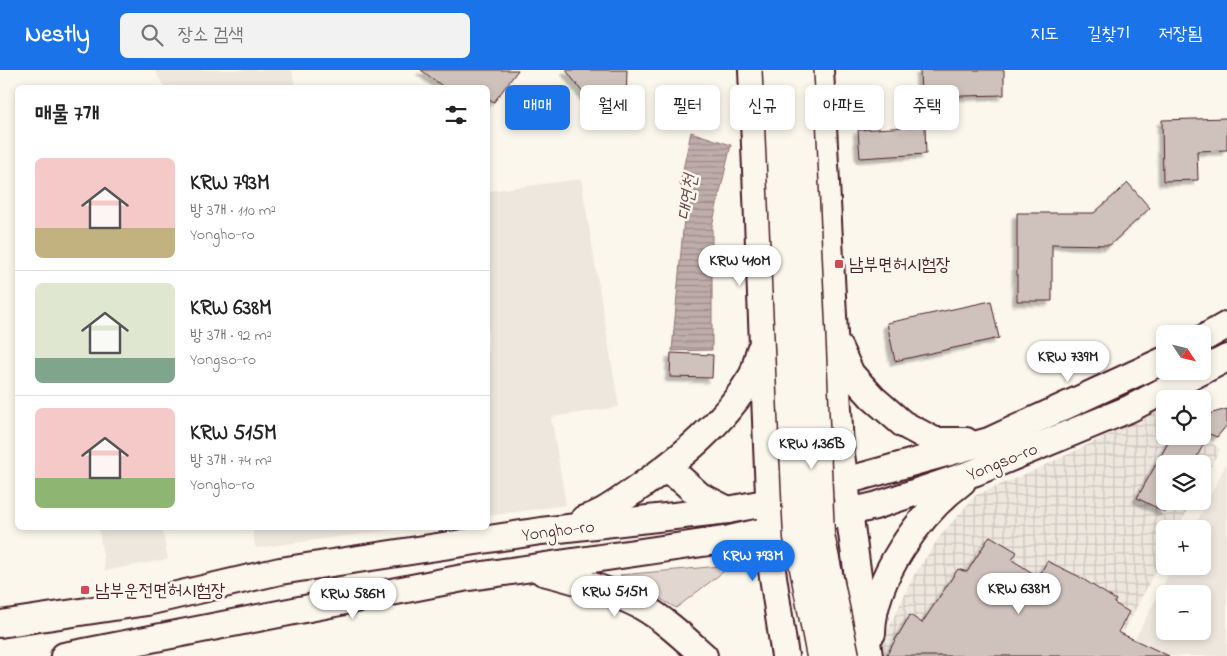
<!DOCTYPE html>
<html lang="ko">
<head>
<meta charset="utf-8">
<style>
  :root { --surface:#fff; --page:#f2f2f2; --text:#222; --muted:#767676; --line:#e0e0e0; --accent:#1a73e8 }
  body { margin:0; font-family:"Indie Flower","Poor Story",sans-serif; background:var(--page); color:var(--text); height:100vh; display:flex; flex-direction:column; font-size:19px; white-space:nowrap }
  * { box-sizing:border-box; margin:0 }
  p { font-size:16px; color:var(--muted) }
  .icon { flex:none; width:28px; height:28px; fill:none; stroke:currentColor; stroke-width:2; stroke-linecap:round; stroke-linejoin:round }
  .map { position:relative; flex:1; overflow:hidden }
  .panel { position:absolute; left:15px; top:15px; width:475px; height:445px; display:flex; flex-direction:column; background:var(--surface); border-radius:8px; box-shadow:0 2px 8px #0003 }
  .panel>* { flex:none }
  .top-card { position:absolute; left:505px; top:15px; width:475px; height:45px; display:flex; gap:10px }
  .needle { width:32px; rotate:125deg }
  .controls { position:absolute; left:1156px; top:255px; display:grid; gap:10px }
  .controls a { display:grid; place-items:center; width:55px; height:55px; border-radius:8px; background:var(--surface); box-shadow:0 2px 8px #0003; font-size:25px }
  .price { position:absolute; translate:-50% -42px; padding:0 11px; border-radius:18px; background:#fff; color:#222; font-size:16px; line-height:32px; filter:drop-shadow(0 1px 2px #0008) }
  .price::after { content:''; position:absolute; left:50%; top:30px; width:15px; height:11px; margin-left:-8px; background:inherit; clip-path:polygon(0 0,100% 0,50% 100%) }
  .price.active { background:var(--accent); color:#fff }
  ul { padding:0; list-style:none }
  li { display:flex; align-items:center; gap:15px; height:125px; padding:0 20px }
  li+li { border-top:1px solid var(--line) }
  li span { display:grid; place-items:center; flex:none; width:140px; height:100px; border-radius:8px; color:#555 }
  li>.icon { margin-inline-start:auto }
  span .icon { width:60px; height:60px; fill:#fffc; stroke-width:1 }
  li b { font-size:21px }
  h2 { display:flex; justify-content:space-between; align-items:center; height:60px; padding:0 20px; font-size:21px }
  .tag { padding:0 18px; border-radius:8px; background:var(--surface); box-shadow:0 2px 8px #0003; font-size:18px; line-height:45px }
  .tag.active { background:var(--accent); color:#fff }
  header { display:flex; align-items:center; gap:30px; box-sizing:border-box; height:70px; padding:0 25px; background:var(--accent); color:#fff }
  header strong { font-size:24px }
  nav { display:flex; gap:28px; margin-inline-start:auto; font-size:18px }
  .search { width:350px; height:45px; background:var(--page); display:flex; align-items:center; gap:12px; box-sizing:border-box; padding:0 18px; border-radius:8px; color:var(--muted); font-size:19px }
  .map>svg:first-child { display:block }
</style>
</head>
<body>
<header>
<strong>Nestly</strong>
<div class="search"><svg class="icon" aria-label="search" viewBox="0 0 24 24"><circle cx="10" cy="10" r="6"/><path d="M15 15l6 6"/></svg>장소 검색</div>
<nav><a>지도</a><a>길찾기</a><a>저장됨</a></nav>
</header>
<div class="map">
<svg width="1227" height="586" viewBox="0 0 1227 586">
  <defs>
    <pattern id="industrial-grid" width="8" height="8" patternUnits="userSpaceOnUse" patternTransform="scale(1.25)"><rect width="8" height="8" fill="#eee7de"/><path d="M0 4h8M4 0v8" fill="none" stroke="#cec6bf"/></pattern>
    <pattern id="water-rules" width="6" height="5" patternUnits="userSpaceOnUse" patternTransform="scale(1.25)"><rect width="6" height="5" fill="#bfadaa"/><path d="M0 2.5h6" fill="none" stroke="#9d8c8b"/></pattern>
    <filter id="shadow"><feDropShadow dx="-4.5" dy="4.5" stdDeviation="1" flood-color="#0004"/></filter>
  </defs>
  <rect width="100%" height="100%" fill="#fbf7ec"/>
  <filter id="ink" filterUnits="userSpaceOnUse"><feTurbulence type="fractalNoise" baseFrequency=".02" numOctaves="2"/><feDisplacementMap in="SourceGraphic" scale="10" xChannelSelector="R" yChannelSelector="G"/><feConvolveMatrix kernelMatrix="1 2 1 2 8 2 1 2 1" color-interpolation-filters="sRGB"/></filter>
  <g filter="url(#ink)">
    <g fill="#eee7de" fill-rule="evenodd">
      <path d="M155 0H292L295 17H164Z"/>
      <path d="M581 109 619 337 551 347 566 435 488 446V121Z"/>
      <path d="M1227 392V586H1126L1173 496H1202V459H1193ZM1165 524H1202V561H1165Z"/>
      <path d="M99 458H162L168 489 105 501Z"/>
      <path d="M252 458H406L256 478Z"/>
    </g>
    <path fill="url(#industrial-grid)" d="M1162 339 1165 341V366H1202L1220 379 1203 411 1202 394H1165V431H1192L1178 459H1165V483L1111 586H884L882 572 913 507 940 466 976 425 1035 400Z"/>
    <path fill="#e2d7d0" stroke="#967b7e" d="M732 495 676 538 620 505Z"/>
    <path fill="url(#water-rules)" stroke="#907477" d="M691 62 731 75 712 156V280L672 281 686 126 680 114Z"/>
    <g fill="#cfc2bc" stroke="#4a1f2b" filter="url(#shadow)">
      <path d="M421 0H518L494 32 488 28V18H445Z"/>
      <path d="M566 0H627L626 33 591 34Z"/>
      <path d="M920 0H1004V25L921 27Z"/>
      <path d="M1227 48V80L1197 81 1198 110 1163 111 1162 50Z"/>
      <path d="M925 56 926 84 860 88 858 60Z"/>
      <path d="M1128 113 1150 138 1110 175 1052 174V231H1017V143H1094Z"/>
      <path d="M991 231 999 268 895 291 887 253Z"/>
      <path d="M671 283 713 285 712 308 670 307Z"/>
      <path d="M1227 339V355L1217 367 1202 361V346Z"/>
      <path d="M1172 366H1208L1193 394H1165V442L1137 428Z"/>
      <path d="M990 466 1017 482 1012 490 1039 507 1047 491 1078 506 1116 530 1114 533 1129 542 1118 562 1169 586H886L910 545 922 553 958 499 967 502Z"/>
    </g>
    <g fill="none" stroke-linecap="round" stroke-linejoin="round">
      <g stroke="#4a1f2b" stroke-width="30">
        <g id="secondary">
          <path d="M752 0 772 500 785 586"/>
          <path d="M820 0 840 377 869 586"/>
          <path d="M1202 269 1227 255"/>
          <path d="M839 278 851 304 873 328 903 354 935 371H966"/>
          <path d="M1202 301 1227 288"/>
          <path d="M664 400 681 409 700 426 728 440"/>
          <path d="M584 449C603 444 617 432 634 421 678 390 724 354 752 306 756 299 757 288 760 280"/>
          <path d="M543 502C576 510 610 520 641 536 664 549 684 568 704 586"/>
          <path d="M0 554 147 532 280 501 541 461 728 440 770 432 989 371 1165 290"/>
          <path d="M872 563C873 508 920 443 962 412"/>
          <path d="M64 586 463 508 730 469 875 436 976 402 1129 339 1202 301"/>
        </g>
      </g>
      <use href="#secondary" stroke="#fbf7ec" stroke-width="26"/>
      <g stroke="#4a1f2b" stroke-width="31" stroke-linecap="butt">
        <g id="highway-bridge">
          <path d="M777 0 798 467 821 586"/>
          <path d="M799 0 820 465 845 586"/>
        </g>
      </g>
      <use href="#highway-bridge" stroke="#fbf7ec" stroke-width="28"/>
    </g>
  </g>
  <g fill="#d1495b" stroke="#fbf7ec" stroke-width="2">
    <rect x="834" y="189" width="10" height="10" rx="2.5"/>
    <rect x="80" y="515" width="10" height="10" rx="2.5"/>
  </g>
  <g text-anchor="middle" stroke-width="5" stroke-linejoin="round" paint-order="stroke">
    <g font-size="18" fill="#4a1f2b" stroke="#fbf7ec" text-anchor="start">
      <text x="849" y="200">남부면허시험장</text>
      <text x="95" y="526">남부운전면허시험장</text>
    </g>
    <g font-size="18" fill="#4a1f2b" stroke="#fbf7ec">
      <text transform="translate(1002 391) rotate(-22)" y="6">Yongso-ro</text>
      <text transform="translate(558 460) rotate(-7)" y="6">Yongho-ro</text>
    </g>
    <g font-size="19" font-style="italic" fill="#6d4a51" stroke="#fbf7ec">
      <text transform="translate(686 127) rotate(-81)" y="7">대연천</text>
    </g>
  </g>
</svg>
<div class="controls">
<a><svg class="needle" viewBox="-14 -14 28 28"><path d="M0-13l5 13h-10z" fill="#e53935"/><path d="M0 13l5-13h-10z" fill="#767676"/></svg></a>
<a><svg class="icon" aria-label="locate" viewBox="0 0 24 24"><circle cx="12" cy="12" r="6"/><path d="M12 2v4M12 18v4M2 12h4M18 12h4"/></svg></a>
<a><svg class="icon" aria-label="layers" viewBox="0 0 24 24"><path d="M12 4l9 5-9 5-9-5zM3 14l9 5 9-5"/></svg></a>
<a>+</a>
<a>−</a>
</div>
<b class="price" style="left:740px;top:217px">KRW 410M</b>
<b class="price" style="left:1068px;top:313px">KRW 739M</b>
<b class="price" style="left:812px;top:400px">KRW 1.36B</b>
<b class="price active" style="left:753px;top:512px">KRW 793M</b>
<b class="price" style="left:1019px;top:545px">KRW 638M</b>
<b class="price" style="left:615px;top:548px">KRW 515M</b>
<b class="price" style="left:353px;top:550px">KRW 586M</b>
<div class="top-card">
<a class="tag active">매매</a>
<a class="tag">월세</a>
<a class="tag">필터</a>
<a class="tag">신규</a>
<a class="tag">아파트</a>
<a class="tag">주택</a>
</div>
<section class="panel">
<h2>매물 7개<svg class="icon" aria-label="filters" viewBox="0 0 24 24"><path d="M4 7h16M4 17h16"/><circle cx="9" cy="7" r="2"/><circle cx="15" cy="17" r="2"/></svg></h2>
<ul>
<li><span style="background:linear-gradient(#f6c9c9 70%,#c2b280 0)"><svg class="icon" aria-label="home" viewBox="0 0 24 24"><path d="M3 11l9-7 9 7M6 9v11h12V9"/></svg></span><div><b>KRW 793M</b><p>방 3개 · 110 m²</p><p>Yongho-ro</p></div></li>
<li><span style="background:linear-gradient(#dfe7d0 75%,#7fa58c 0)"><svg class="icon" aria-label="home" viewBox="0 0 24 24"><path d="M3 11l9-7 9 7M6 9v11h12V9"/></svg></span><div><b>KRW 638M</b><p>방 3개 · 92 m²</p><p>Yongso-ro</p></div></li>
<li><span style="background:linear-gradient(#f6c9c9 70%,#8fb573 0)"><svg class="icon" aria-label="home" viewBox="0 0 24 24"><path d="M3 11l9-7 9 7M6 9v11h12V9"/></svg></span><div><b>KRW 515M</b><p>방 3개 · 74 m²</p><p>Yongho-ro</p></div></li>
</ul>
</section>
</div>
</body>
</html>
